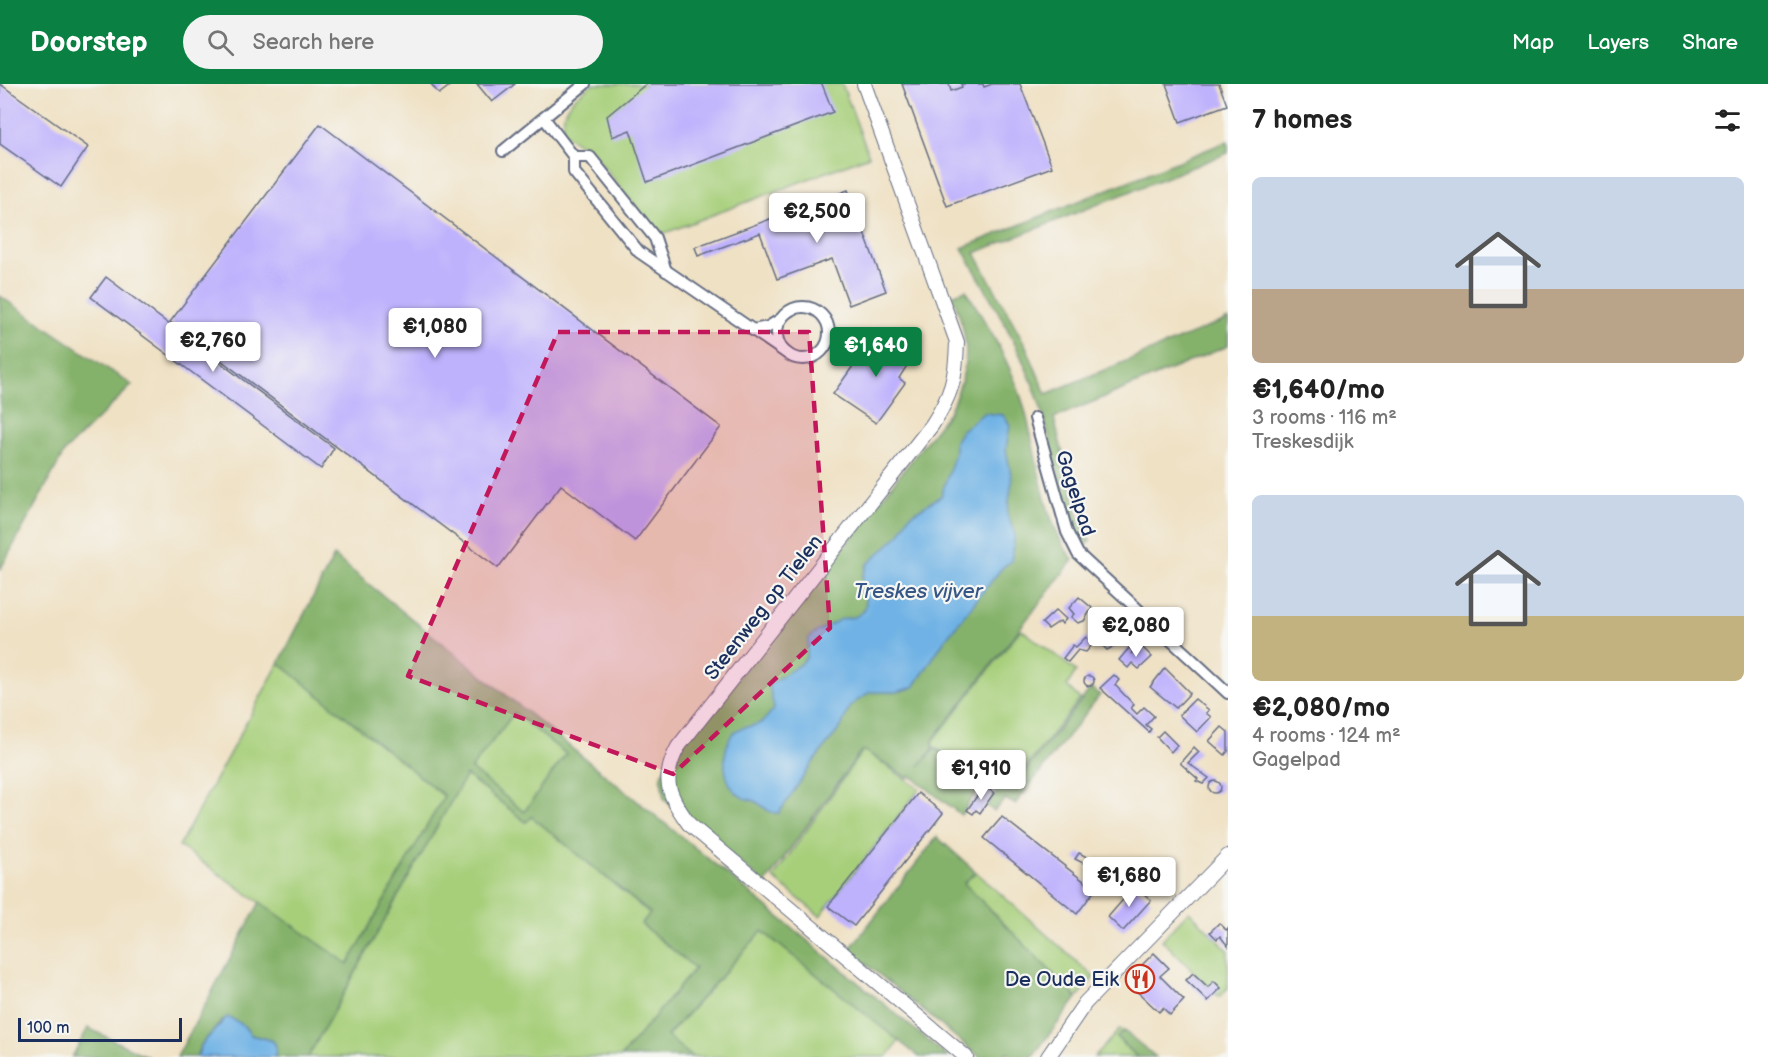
<!DOCTYPE html>
<html lang="en">
<head>
<meta charset="utf-8">
<style>
  :root { --surface:#fff; --page:#f2f2f2; --text:#222; --muted:#767676; --accent:#0b8043 }
  body { margin:0; font-family:"Balsamiq Sans",sans-serif; background:var(--page); color:var(--text); height:100vh; display:flex; flex-direction:column; font-size:22px; white-space:nowrap }
  * { box-sizing:border-box; margin:0 }
  p { font-size:20px; color:var(--muted) }
  .icon { flex:none; width:33px; height:33px; fill:none; stroke:currentColor; stroke-width:2; stroke-linecap:round; stroke-linejoin:round }
  .map { position:relative; flex:1; overflow:hidden }
  .details { display:flex; flex-direction:column; background:var(--surface); width:540px }
  .details>* { flex:none }
  .scale { position:absolute; left:18px; bottom:15px; width:164px; box-sizing:border-box; padding-left:6px; border:3px solid #1b2f5e; border-top:0; font-size:16px; line-height:21px; white-space:nowrap; color:#1b2f5e; -webkit-text-stroke:4px #f6f6f2; paint-order:stroke }
  .price { position:absolute; translate:-50% -51px; padding:0 14px; border-radius:6px; background:#fff; color:#222; font-size:20px; line-height:39px; filter:drop-shadow(0 2px 3px #0008) }
  .price::after { content:''; position:absolute; left:50%; top:36px; width:18px; height:14px; margin-left:-9px; background:inherit; clip-path:polygon(0 0,100% 0,50% 100%) }
  .price.selected { background:var(--accent); color:#fff }
  ul { padding:0; list-style:none }
  li { display:grid; align-content:center; gap:12px; height:318px; padding:0 24px }
  li span { display:grid; place-items:center; height:186px; border-radius:9px; color:#555 }
  li>.icon { margin-inline-start:auto }
  span .icon { width:108px; height:108px; fill:#fffc; stroke-width:1 }
  li b { font-size:26px }
  h2 { display:flex; justify-content:space-between; align-items:center; height:72px; padding:0 24px; font-size:26px }
  header { display:flex; align-items:center; gap:36px; box-sizing:border-box; height:84px; padding:0 30px; background:var(--accent); color:#fff }
  header strong { font-size:28px }
  nav { display:flex; gap:33px; margin-inline-start:auto; font-size:21px }
  .search { width:420px; height:54px; background:var(--page); display:flex; align-items:center; gap:15px; box-sizing:border-box; padding:0 21px; border-radius:33px; color:var(--muted); font-size:22px }
  main { display:flex; flex:1; min-height:0 }
  .map>svg:first-child { display:block }
</style>
</head>
<body>
<header>
<strong>Doorstep</strong>
<div class="search"><svg class="icon" aria-label="search" viewBox="0 0 24 24"><circle cx="10" cy="10" r="6"/><path d="M15 15l6 6"/></svg>Search here</div>
<nav><a>Map</a><a>Layers</a><a>Share</a></nav>
</header>
<main>
<div class="map">
<svg width="1228" height="973" viewBox="0 0 1228 973">
  <rect width="100%" height="100%" fill="#f6f6f2"/>
  <filter id="ink" filterUnits="userSpaceOnUse"><feTurbulence type="fractalNoise" baseFrequency=".0167" numOctaves="2"/><feDisplacementMap in="SourceGraphic" scale="12" xChannelSelector="R" yChannelSelector="G"/><feConvolveMatrix kernelMatrix="1 2 1 2 8 2 1 2 1" color-interpolation-filters="sRGB"/></filter>
  <filter id="wash" filterUnits="userSpaceOnUse"><feTurbulence type="fractalNoise" baseFrequency=".008" numOctaves="4" result="noise"/><feDisplacementMap in="SourceGraphic" scale="24" xChannelSelector="R" yChannelSelector="G"/><feGaussianBlur stdDeviation="1.35" result="paint"/><feColorMatrix in="noise" values="0 0 0 0 0 0 0 0 0 0 0 0 0 0 0 0 0 1.4 0 .05"/><feComposite in="paint" operator="in"/></filter>
  <g filter="url(#wash)">
    <rect width="100%" height="100%" fill="#efe1c4"/>
    <g fill="#a7cf7a" stroke="#617f6c" stroke-width="1.5">
      <path d="M592 0H842L869 72 665 149 653 145 593 69 563 49C561 21 571 17 592 0Z"/>
      <path d="M1021 545 1076 587 1067 602 1080 615 1008 706 930 661Z"/>
      <path d="M279 579 444 712 348 880 179 762Z"/>
      <path d="M514 629 566 670 524 728 471 685Z"/>
      <path d="M863 666 920 705 820 832 773 794Z"/>
      <path d="M466 691 526 738 531 732 650 830 642 841 695 884 621 973H308Z"/>
      <path d="M976 788 1094 893 1077 914 963 799Z"/>
      <path d="M1189 827 1228 866V904L1219 913 1162 856Z"/>
      <path d="M762 847 899 957 887 973H692L667 953Z"/>
      <path d="M1119 946 1124 947 1117 954 1137 973H1094Z"/>
    </g>
    <g fill="#85b26a" stroke="#507064" stroke-width="1.5" fill-rule="evenodd">
      <path d="M1228 57V69L975 169 1026 262 1046 310 1228 235V262L1054 334 1078 431 1090 457 1083 462C1059 415 1055 362 1037 312 1019 260 989 212 962 164Z"/>
      <path d="M966 206C987 241 1009 276 1022 316 1038 366 1040 434 1073 476L933 656V665L919 682 935 665 1009 707 1091 604 1100 611 1015 720 1005 715 994 727 987 722 997 708 982 699 961 731 911 692 908 694 865 667H861L765 800 664 715 661 693 666 681 683 657 788 535 949 328C971 282 971 258 952 211Z"/>
      <path d="M0 212 132 301 65 367 0 486Z"/>
      <path d="M334 472 699 767 948 973H919L762 847 667 952 692 973H621L695 884 641 840 650 829 532 733 526 738 466 691 308 973H275L276 962 273 957 251 951 244 942 222 936C215 948 198 959 197 973H177L260 818 348 880 444 712 279 579ZM514 629 566 670 524 728 471 685Z"/>
      <path d="M937 753 976 788 964 799 1077 914 1032 973H1014L1007 968 1003 973H980L849 866Z"/>
      <path d="M88 944 148 973H72Z"/>
      <path d="M1124 947 1156 973H1137L1117 953Z"/>
    </g>
    <g fill="#70b2e5" stroke="#4670a2" stroke-width="1.5">
      <path d="M984 329 1003 331 1010 341 1006 365 1012 397 1007 430 1015 450 1011 477 1002 484 944 557 914 603 897 608H870L850 622 841 643 814 677 779 729C768 730 764 722 755 717 751 715 746 716 742 713 723 702 721 673 730 654 737 640 751 645 762 638 766 635 771 628 774 624L769 601 802 579 807 573 808 556 813 550 841 535 855 533 864 527 866 520 862 493 867 481 900 450 909 432 941 412 955 369V357L961 347Z"/>
      <path d="M227 933 242 940 251 951 273 957 276 962 275 973H197L202 960Z"/>
    </g>
    <g id="blocks">
      <g fill="#bfb2fd">
        <path d="M0 0 88 63 61 103 0 60Z"/>
        <path d="M431 0H452L439 10Z"/>
        <path d="M477 0H515L492 18Z"/>
        <path d="M646 0H822L833 28 647 98 630 46 612 53 607 32Z"/>
        <path d="M902 0H949L951 7 962 3 961 0H983L984 3 992 0H1020L1052 83 947 122Z"/>
        <path d="M1166 0H1219L1227 21 1180 38Z"/>
        <path d="M320 40 721 343 635 457 561 401 498 484 170 238Z"/>
        <path d="M848 106 886 207 849 221 832 175 777 195 760 149 698 172 695 163Z"/>
        <path d="M106 193 334 364 321 385 91 213Z"/>
        <path d="M911 252 914 272 908 273V280L899 294 905 299 876 339 833 310 868 261 881 269 879 258Z"/>
        <path d="M1079 513 1092 524 1084 537 1078 539 1071 533 1074 530 1069 524Z"/>
        <path d="M1056 526 1066 535 1062 540 1060 537 1048 545 1042 539Z"/>
        <path d="M1108 538 1122 551 1113 563 1107 566 1100 559 1103 556 1097 550Z"/>
        <path d="M1086 553 1093 560 1086 568 1078 566 1068 578 1063 574 1073 561 1076 563Z"/>
        <path d="M1140 561 1152 573 1139 585 1132 579 1128 584 1119 576 1129 564 1133 567 1131 570Z"/>
        <path d="M1165 584 1190 609 1176 624 1150 603Z"/>
        <path d="M1114 591 1119 596 1115 601 1134 621 1131 624 1137 630 1144 623 1154 632 1146 641 1151 645 1149 648 1100 604Z"/>
        <circle cx="1089" cy="597" r="5"/>
        <path d="M1195 615 1209 626 1206 629 1211 633 1197 648 1179 631Z"/>
        <path d="M1222 643 1228 648V667L1225 671 1209 657Z"/>
        <path d="M1163 647 1177 661 1171 668 1157 653Z"/>
        <path d="M1194 663 1199 668 1188 679 1209 694 1203 700 1196 697 1198 695 1180 679Z"/>
        <circle cx="1215" cy="703" r="6"/>
        <path d="M984 702 994 709 980 729 976 726 973 730 967 726Z"/>
        <path d="M918 709 943 729 854 842 828 822Z"/>
        <path d="M1002 733 1095 806 1077 830 984 754Z"/>
        <path d="M1079 769 1087 773 1083 779 1075 775Z"/>
        <path d="M1135 802 1151 816 1123 847 1108 833Z"/>
        <path d="M1219 839 1226 846 1228 844V862L1220 852 1217 855 1210 848Z"/>
        <path d="M1154 869 1169 884 1160 892 1184 916 1170 931 1163 924 1159 928 1126 897Z"/>
        <path d="M1193 889 1208 903 1214 897 1221 904 1208 917 1186 896Z"/>
      </g>
    </g>
  </g>
  <g filter="url(#ink)">
    <use href="#blocks" fill-opacity="0" stroke="#656d82" stroke-width="1.5"/>
    <g fill="none" stroke-linecap="round" stroke-linejoin="round">
      <g stroke="#656d82" stroke-width="14">
        <g id="minor">
          <path d="M544 34 574 73V88L639 168 788 270"/>
          <path d="M503 67 585 0"/>
          <path d="M574 73H590L655 154 666 187"/>
          <circle cx="803" cy="249" r="26"/>
          <path d="M753 246 768 243 781 235"/>
          <path d="M1035 334 1067 448 1078 470 1228 609"/>
        </g>
      </g>
      <g stroke="#656d82" stroke-width="16">
        <g id="tertiary">
          <path d="M864 0 957 258C956 294 952 310 932 341L678 663C660 696 669 712 689 740L966 973"/>
          <path d="M1048 973 1085 919 1228 772"/>
        </g>
      </g>
      <use href="#minor" stroke="#fff" stroke-width="10"/>
      <use href="#tertiary" stroke="#fff" stroke-width="14"/>
    </g>
  </g>
  <path fill="#c2185b" fill-opacity="0.2" stroke="#c2185b" stroke-width="4.5" stroke-dasharray="12 8" stroke-linejoin="round" d="M558 248H809L830 544 673 690 408 592Z"/>
  <defs>
    <g id="restaurant-ring" transform="scale(1.5)"><circle r="9.5" fill="#f6f6f2" stroke="#c8321e" stroke-width="1.5"/><path d="M-5-6h1v4h1v-4h1v4h1v-4h1v5L-1.5 .5V6h-2V.5L-5-1ZM5-6V6H3V1.5H1.5Q1.5-4 5-6Z" fill="#c8321e"/></g>
  </defs>
  <g fill-rule="evenodd">
    <use href="#restaurant-ring" x="1140" y="895"/>
  </g>
  <g text-anchor="middle" stroke-width="4.5" stroke-linejoin="round" paint-order="stroke">
    <g font-size="20" fill="#1b2f5e" stroke="#f6f6f2">
      <text transform="translate(1076 409) rotate(72)" y="7">Gagelpad</text>
      <text transform="translate(763 523) rotate(-52)" y="7">Steenweg op Tielen</text>
    </g>
    <g font-size="20" fill="#1b2f5e" stroke="#f6f6f2" text-anchor="end">
      <text x="1119" y="902">De Oude Eik</text>
    </g>
    <g font-size="21" font-style="italic" fill="#355686" stroke="#f6f6f2">
      <text x="918" y="514">Treskes vijver</text>
    </g>
  </g>
</svg>
<div class="scale">100 m</div>
<b class="price" style="left:817px;top:160px">€2,500</b>
<b class="price" style="left:435px;top:275px">€1,080</b>
<b class="price" style="left:213px;top:289px">€2,760</b>
<b class="price selected" style="left:876px;top:294px">€1,640</b>
<b class="price" style="left:1136px;top:574px">€2,080</b>
<b class="price" style="left:981px;top:717px">€1,910</b>
<b class="price" style="left:1129px;top:824px">€1,680</b>
</div>
<section class="details">
<h2>7 homes<svg class="icon" aria-label="filters" viewBox="0 0 24 24"><path d="M4 7h16M4 17h16"/><circle cx="9" cy="7" r="2"/><circle cx="15" cy="17" r="2"/></svg></h2>
<ul>
<li><span style="background:linear-gradient(#c9d6e8 60%,#b9a48a 0)"><svg class="icon" aria-label="home" viewBox="0 0 24 24"><path d="M3 11l9-7 9 7M6 9v11h12V9"/></svg></span><div><b>€1,640/mo</b><p>3 rooms · 116 m²</p><p>Treskesdijk</p></div></li>
<li><span style="background:linear-gradient(#c9d6e8 65%,#c2b280 0)"><svg class="icon" aria-label="home" viewBox="0 0 24 24"><path d="M3 11l9-7 9 7M6 9v11h12V9"/></svg></span><div><b>€2,080/mo</b><p>4 rooms · 124 m²</p><p>Gagelpad</p></div></li>
</ul>
</section>
</main>
</body>
</html>
